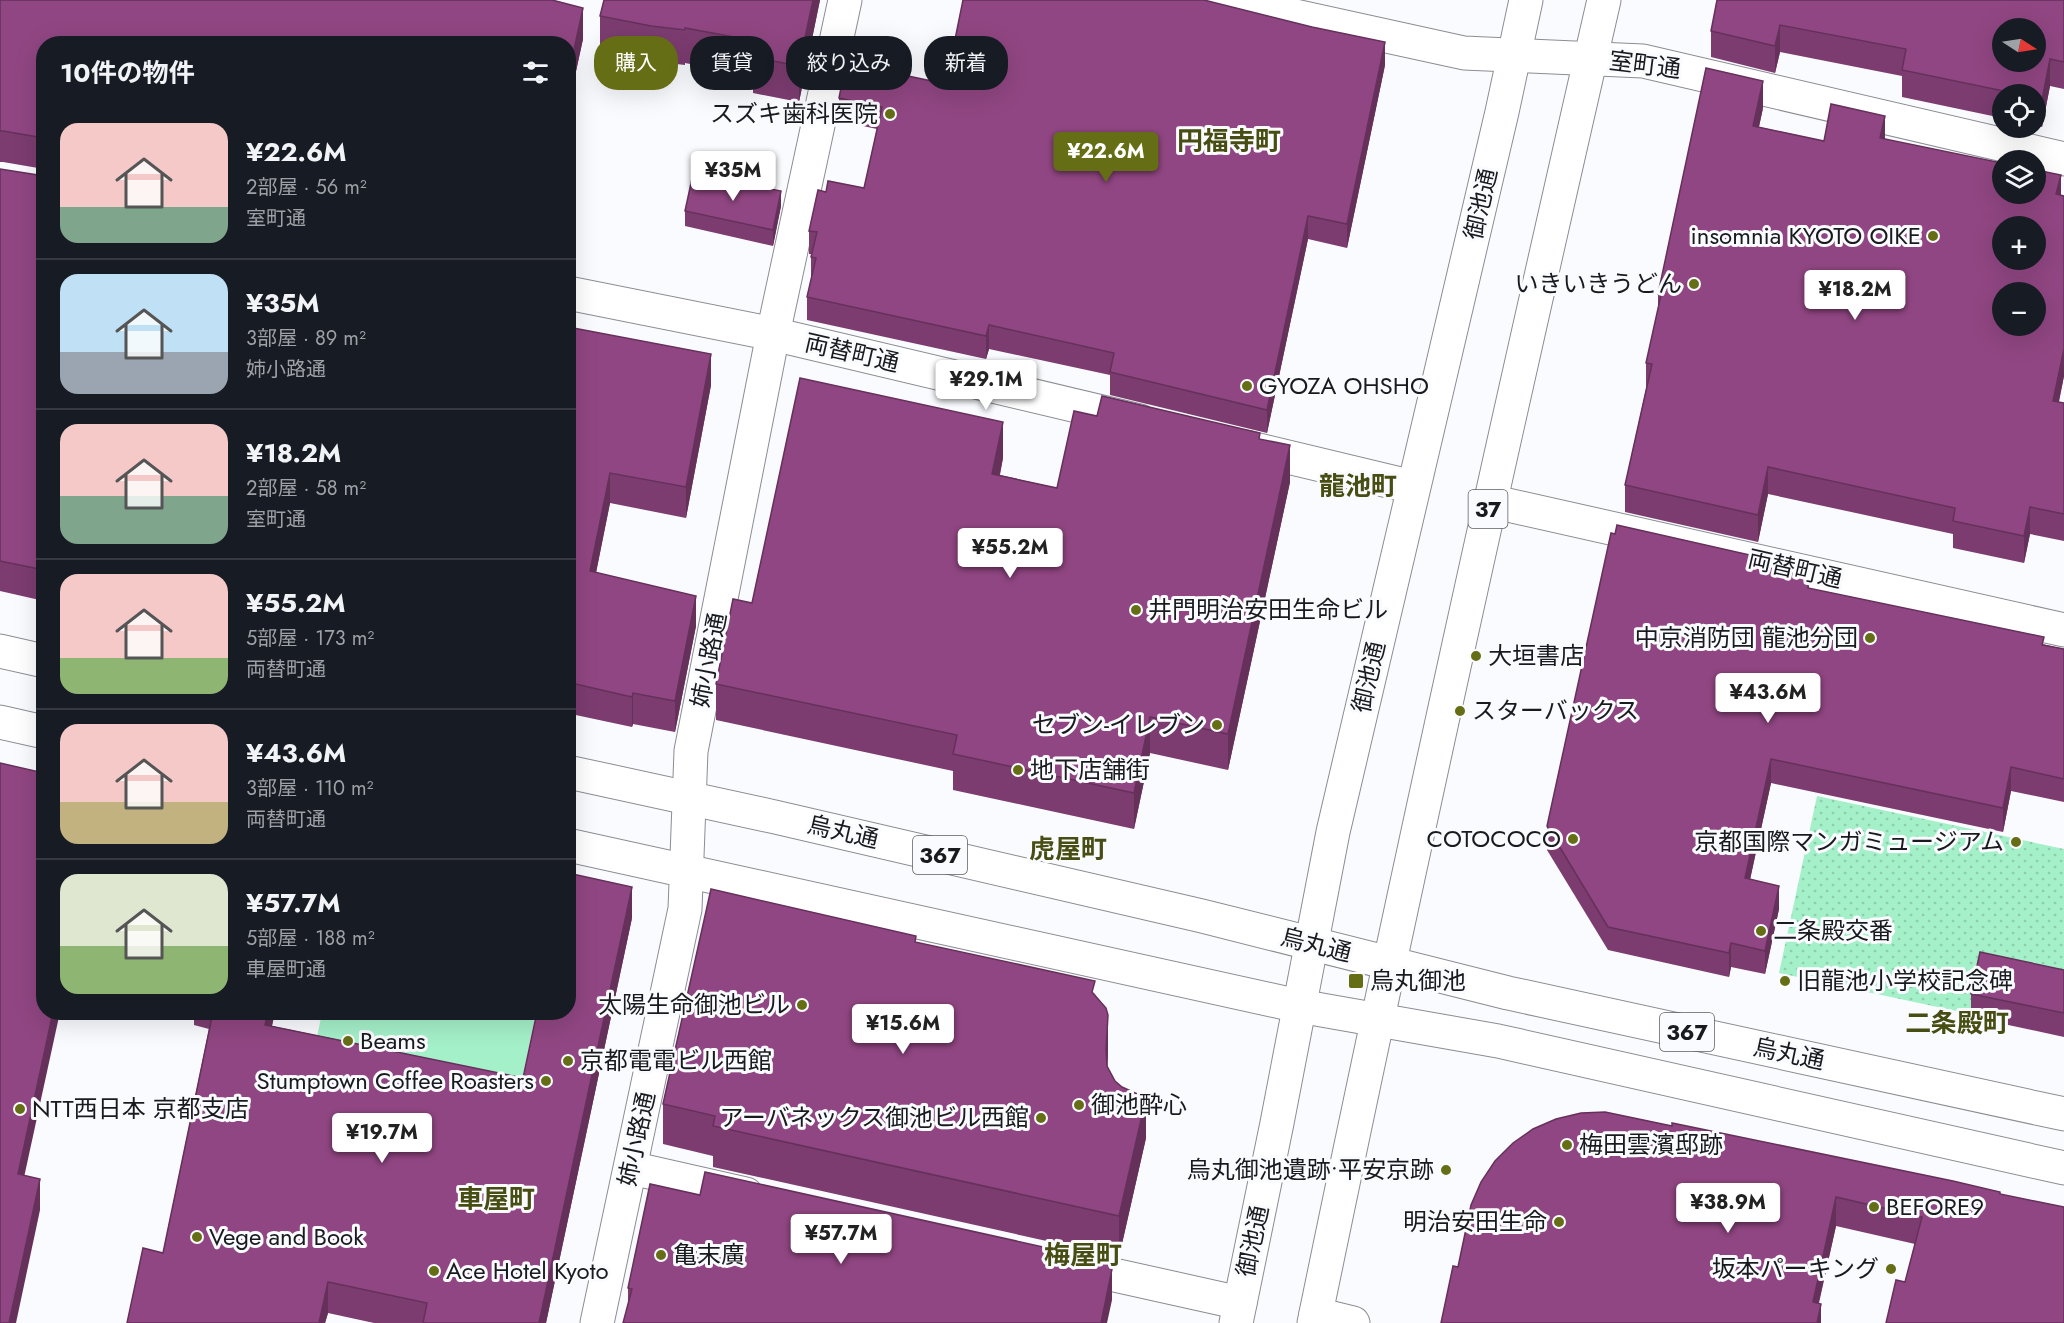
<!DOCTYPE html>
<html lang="ja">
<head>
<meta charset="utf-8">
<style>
  :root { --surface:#171b24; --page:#242831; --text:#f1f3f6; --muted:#9ea1a6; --line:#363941; --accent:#666e15 }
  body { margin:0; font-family:Jost,"Noto Sans JP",sans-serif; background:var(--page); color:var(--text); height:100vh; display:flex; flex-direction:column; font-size:22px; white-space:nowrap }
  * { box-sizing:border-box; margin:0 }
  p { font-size:20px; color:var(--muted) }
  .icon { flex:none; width:33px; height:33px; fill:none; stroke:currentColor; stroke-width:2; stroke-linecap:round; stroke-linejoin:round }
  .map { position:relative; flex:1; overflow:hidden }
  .sheet { position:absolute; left:36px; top:36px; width:540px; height:984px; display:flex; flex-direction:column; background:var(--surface); border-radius:24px; box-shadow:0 6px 24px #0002 }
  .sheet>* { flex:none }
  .banner { position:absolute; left:594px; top:36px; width:570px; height:54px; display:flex; gap:12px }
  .needle { width:39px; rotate:102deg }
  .controls { position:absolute; left:1992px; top:18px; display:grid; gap:12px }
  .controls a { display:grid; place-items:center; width:54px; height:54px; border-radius:50%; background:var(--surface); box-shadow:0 6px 24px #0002; font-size:30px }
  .price { position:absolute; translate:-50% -51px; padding:0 14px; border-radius:6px; background:#fff; color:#222; font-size:20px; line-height:39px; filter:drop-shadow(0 2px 3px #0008) }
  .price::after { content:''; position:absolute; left:50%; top:36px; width:18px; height:14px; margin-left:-9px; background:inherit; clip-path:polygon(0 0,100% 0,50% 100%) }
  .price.on { background:var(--accent); color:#fff }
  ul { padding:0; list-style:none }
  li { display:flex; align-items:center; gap:18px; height:150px; padding:0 24px }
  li+li { border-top:2px solid var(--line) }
  li span { display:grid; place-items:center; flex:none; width:168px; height:120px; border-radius:18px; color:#555 }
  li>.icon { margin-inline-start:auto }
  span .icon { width:72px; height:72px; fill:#fffc; stroke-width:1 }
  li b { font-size:26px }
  h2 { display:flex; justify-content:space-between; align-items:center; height:72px; padding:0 24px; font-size:26px }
  .pill { padding:0 21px; border-radius:24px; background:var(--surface); box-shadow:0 6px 24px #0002; font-size:21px; line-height:54px }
  .pill.on { background:var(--accent); color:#fff }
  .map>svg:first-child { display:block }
</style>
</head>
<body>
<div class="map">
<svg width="2064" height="1323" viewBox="0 0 2064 1323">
  <defs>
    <pattern id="grass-dots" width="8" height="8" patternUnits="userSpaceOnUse" patternTransform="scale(1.5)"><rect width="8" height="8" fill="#a4f0c9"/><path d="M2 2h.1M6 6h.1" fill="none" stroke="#8dcdac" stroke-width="1.8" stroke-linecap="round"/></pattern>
  </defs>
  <rect width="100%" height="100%" fill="#fafbfe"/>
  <path fill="url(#grass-dots)" d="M1817 796 2064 849V999L1979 973 1970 1014 1779 973Z"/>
  <path fill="#a4f0c9" d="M322 1013H536L518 1098 313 1056Z"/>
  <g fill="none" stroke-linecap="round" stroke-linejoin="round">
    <g stroke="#8c8d94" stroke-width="35">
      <g id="minor">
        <path d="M1222 0 1464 53 1643 61 2064 159"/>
        <path d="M568 293 773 334 1140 421"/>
        <path d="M1246 447 1413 487"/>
        <path d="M1490 501 2064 630"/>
        <path d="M631 1168 746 1194"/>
        <path d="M1069 1265 1240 1303"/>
        <path d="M1316 1314 1353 1323"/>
        <path d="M597 1323 685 909 691 751 773 334 845 0"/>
      </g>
    </g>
    <g stroke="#8c8d94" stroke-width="35">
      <g id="major">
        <path d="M1236 1323 1277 1123 1333 832 1502 112 1526 0"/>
        <path d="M1314 1323C1405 881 1503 440 1604 0"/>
      </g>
    </g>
    <g stroke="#8c8d94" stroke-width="35">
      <g id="highway">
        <path d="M0 651 44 661"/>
        <path d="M0 722 44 732"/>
        <path d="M568 772 775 817 1202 916 1508 993 2064 1114"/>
        <path d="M568 845 1299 1006 1498 1041 2064 1168"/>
      </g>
    </g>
    <use href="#minor" stroke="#fff" stroke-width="33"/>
    <use href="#major" stroke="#fff" stroke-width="33"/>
    <use href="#highway" stroke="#fff" stroke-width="33"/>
  </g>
  <g fill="#7c3c70">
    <path d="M0 0 583 39 568 108V44H44V169L3 162H0Z"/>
    <path d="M604 0H820L799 102 753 93V76L685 63V65L651 61 600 52V16Z"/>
    <path d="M2064 0V89L2050 86 2042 127 2036 125V94H2002V118L1902 97V76L1780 52 1775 73 1711 57V31Z"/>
    <path d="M1385 65 1347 248 1308 239 1267 433 1110 395V375L989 349 986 359 807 320V297L811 279V254H809V231L826 192 864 188 877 129 839 121V98L946 84Z"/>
    <path d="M1763 108 1759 127 1824 141 1885 139 2064 196V376L2059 402 2064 403V541L2030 534 2024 563 1953 548V534L1768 494 1758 542 1625 512V485L1646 389V363L1658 311V294Z"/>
    <path d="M0 169 44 176V601L0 591Z"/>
    <path d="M781 206 773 246 685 226V211Z"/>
    <path d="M568 295 570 327 711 385 686 518 610 503 596 573 696 626 675 732 633 724 632 727 571 714V708L568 707Z"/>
    <path d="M1097 416 1260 439 1290 482 1228 770 1150 753 1134 829 953 790V771L716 720V684L752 603 1003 458 1000 475 1057 488Z"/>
    <path d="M1750 564 1810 589 2064 649V802L2011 791 2003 832 1771 783 1750 880 1779 909 1765 974 1731 967 1729 977 1608 950 1547 850V826Z"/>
    <path d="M632 918 546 1323H374L328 1313 325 1323H127L163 1253 209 1029 194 1025V1012H275L272 1026 523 1078Z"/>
    <path d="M916 942 1095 994 1108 1055 1107 1066 1146 1138 1119 1257 713 1167V1156L663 1144V1104Z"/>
    <path d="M2064 970V1037L1971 1017V994Z"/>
    <path d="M2000 1194 1905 1282 1915 1244 1836 1226 1819 1303 1821 1323 1458 1267 1471 1205Z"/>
    <path d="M700 1195 1111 1268 1112 1300 628 1305V1288Z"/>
  </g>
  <g fill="#65315b">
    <path d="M813 0H820L799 102V66Z"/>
    <path d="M583 8V39L568 108V77Z"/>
    <path d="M1780 25V52L1775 73V46Z"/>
    <path d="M1385 42V65L1347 248V224Z"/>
    <path d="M2050 59V86L2042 127V100Z"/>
    <path d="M1763 81V108L1753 153V126Z"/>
    <path d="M1885 116V143L1880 138Z"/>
    <path d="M2061 175V202L2056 194Z"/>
    <path d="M781 191V206L773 246V230Z"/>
    <path d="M1308 216V239L1267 433V410Z"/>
    <path d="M570 295V326L568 333V302Z"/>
    <path d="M989 325V349L986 359V336Z"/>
    <path d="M2064 349V376L2053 428V401Z"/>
    <path d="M711 354V385L686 518V487Z"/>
    <path d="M1003 422V458L992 510V474Z"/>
    <path d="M1290 445V482L1228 770V734Z"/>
    <path d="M1768 467V494L1758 542V515Z"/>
    <path d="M610 473V503L590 602V571Z"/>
    <path d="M2030 507V534L2024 563V536Z"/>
    <path d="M696 596V626L675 732V701Z"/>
    <path d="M633 693V724L632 727V697Z"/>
    <path d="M1150 717V753L1134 829V793Z"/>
    <path d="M1771 759V783L1745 902V878Z"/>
    <path d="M2011 767V791L2003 832V808Z"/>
    <path d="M1779 886V909L1765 974V951Z"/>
    <path d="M632 887V918L546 1323H539Z"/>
    <path d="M1731 943V967L1729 977V953Z"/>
    <path d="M53 1012H60L18 1205V1174Z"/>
    <path d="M268 1012H275L265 1056V1025Z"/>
    <path d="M1108 1015V1055L1106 1089V1049Z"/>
    <path d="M1146 1098V1138L1119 1257V1216Z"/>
    <path d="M40 1179V1210L16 1323H9Z"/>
    <path d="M1836 1197V1226L1814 1323 1813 1302Z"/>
    <path d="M1111 1262V1275L1112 1269V1300L1107 1323H1101Z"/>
    <path d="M328 1282V1313L325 1323H319Z"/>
    <path d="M1821 1304V1323H1817Z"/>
  </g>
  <g fill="#904682" stroke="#65315b" stroke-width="1.5" fill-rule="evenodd">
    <path d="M0 0H552L583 8 568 77V44H44V138L3 131H0Z"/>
    <path d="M604 0H813L799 66 753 57 756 41 685 28V30L651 26 600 16Z"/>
    <path d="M963 0H1204L1312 27 1385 42 1347 224 1308 216 1267 410 1110 372 1114 353 989 325 986 336 807 297 816 258 811 257 817 232 809 231 818 190 826 192 828 181 864 188 882 107 839 98 846 63 946 84Z"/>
    <path d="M1717 0H2064V62L2050 59 2042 100 2036 98V94H2018L1902 70 1906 49 1780 25 1775 46 1711 31ZM2002 28H2036V62H2002Z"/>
    <path d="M1706 68 1763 81 1753 126 1824 141 1831 104 1885 116 1880 138 2002 163V194H2036V170L2061 175 2056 194 2064 196V349L2053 401 2064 403V514L2030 507 2024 536 1953 521 1955 508 1768 467 1758 515 1625 485 1652 364 1646 363 1661 295 1658 294ZM2002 226H2036V260H2002ZM2002 292H2036V326H2002Z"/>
    <path d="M0 169 44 176V570L0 561Z"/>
    <path d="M693 174 781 191 773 230 685 211Z"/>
    <path d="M568 327 711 354 686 487 610 473 590 571 696 596 675 701 633 693 632 697 571 683 572 678 568 677Z"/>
    <path d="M800 378 1003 422 992 474 1057 488 1074 411 1097 416 1102 396 1260 433 1259 439 1290 445 1228 734 1150 717 1134 793 953 754 957 735 716 684 733 599 752 603Z"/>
    <path d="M1617 525 1750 555 1748 563 1810 577 1808 588 2044 637 2042 645 2064 649V779L2011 767 2003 808 1771 759 1745 878 1779 886 1765 951 1731 943 1729 953 1608 927 1547 826 1611 533 1615 534Z"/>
    <path d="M0 763 44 773V1012H53L18 1174 40 1179 9 1323H0Z"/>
    <path d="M568 873 632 887 539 1323H423L427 1303 328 1282 319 1323H127L143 1248 163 1253 213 1012H268L265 1025 523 1078 537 1012H568Z"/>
    <path d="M711 889 916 936 915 942 1095 981 1092 992 1106 1008 1108 1015 1106 1049 1107 1066 1115 1081 1122 1087 1146 1098 1119 1216 713 1126 715 1116 663 1104Z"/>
    <path d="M1980 952 2064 970V1013L1971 994Z"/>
    <path d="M1605 1112 1672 1126V1123L1953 1181 2000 1192V1194L2064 1207V1323H1886L1896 1280 1905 1282 1922 1217 1836 1197 1813 1302 1821 1304 1817 1323H1441L1453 1266 1458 1267 1471 1205 1481 1182 1495 1161 1513 1143 1533 1129 1556 1119 1581 1113Z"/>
    <path d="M705 1172 1111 1262 1109 1268 1112 1269 1101 1323H623L632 1289 628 1288 650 1184 700 1195Z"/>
  </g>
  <g fill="#666e15" stroke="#fafbfe" stroke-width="2">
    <circle cx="890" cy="114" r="6"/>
    <circle cx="1933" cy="236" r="6"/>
    <circle cx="1694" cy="284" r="6"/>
    <circle cx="1247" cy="386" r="6"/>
    <circle cx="1136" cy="610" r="6"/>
    <circle cx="1870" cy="638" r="6"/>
    <circle cx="1476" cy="656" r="6"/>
    <circle cx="1460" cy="711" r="6"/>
    <circle cx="1217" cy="725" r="6"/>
    <circle cx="1018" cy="770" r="6"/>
    <circle cx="1573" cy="839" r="6"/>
    <circle cx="2016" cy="842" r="6"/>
    <circle cx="1761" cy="931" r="6"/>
    <rect x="1348" y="973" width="16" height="16" rx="3"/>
    <circle cx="1785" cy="981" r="6"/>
    <circle cx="802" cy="1005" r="6"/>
    <circle cx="348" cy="1041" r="6"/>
    <circle cx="568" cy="1061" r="6"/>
    <circle cx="546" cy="1081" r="6"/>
    <circle cx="1079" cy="1105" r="6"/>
    <circle cx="20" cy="1109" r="6"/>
    <circle cx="1041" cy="1118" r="6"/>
    <circle cx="1567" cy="1145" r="6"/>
    <circle cx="1446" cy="1170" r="6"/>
    <circle cx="1874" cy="1207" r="6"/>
    <circle cx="1559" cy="1222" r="6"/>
    <circle cx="197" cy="1237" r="6"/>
    <circle cx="661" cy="1255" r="6"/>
    <circle cx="1891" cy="1269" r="6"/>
    <circle cx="434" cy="1271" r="6"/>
  </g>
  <g text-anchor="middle" stroke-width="6" stroke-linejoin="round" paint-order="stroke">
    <g fill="#fafbfe" stroke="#5c5e60" stroke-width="1.5">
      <rect x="1468.5" y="490" width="39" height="38" rx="4.5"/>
      <rect x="913" y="836" width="54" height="38" rx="4.5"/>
      <rect x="1660" y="1013" width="54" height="38" rx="4.5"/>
    </g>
    <g font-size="22" font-weight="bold" fill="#191a1d">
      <text x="1488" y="517">37</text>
      <text x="940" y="863">367</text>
      <text x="1687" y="1040">367</text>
    </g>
    <g font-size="24" fill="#191a1d" stroke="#fafbfe">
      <text transform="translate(1645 65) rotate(7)" y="8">室町通</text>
      <text transform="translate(1481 204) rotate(-77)" y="8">御池通</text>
      <text transform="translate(852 353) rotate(13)" y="8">両替町通</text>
      <text transform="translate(1795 569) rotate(13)" y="8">両替町通</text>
      <text transform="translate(709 660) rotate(-79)" y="8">姉小路通</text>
      <text transform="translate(1369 677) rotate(-77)" y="8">御池通</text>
      <text transform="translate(843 832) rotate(13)" y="8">烏丸通</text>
      <text transform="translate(1316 945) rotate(14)" y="8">烏丸通</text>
      <text transform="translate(1789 1054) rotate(12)" y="8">烏丸通</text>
      <text transform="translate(637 1139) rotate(-78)" y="8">姉小路通</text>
      <text transform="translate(1253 1241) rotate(-78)" y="8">御池通</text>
    </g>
    <g font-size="24" fill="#191a1d" stroke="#fafbfe" text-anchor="start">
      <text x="878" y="122" text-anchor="end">スズキ歯科医院</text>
      <text x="1921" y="244" text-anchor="end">insomnia KYOTO OIKE</text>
      <text x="1682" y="292" text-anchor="end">いきいきうどん</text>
      <text x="1259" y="394">GYOZA OHSHO</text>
      <text x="1148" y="618">井門明治安田生命ビル</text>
      <text x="1858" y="646" text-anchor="end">中京消防団 龍池分団</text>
      <text x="1488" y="664">大垣書店</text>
      <text x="1472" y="719">スターバックス</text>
      <text x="1205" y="733" text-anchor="end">セブン-イレブン</text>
      <text x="1030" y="778">地下店舗街</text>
      <text x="1561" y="847" text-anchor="end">COTOCOCO</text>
      <text x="2004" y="850" text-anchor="end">京都国際マンガミュージアム</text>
      <text x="1773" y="939">二条殿交番</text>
      <text x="1370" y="989">烏丸御池</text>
      <text x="1797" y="989">旧龍池小学校記念碑</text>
      <text x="790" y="1013" text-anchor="end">太陽生命御池ビル</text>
      <text x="360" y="1049">Beams</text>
      <text x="580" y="1069">京都電電ビル西館</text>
      <text x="534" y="1089" text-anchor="end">Stumptown Coffee Roasters</text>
      <text x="1091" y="1113">御池酔心</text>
      <text x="32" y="1117">NTT西日本 京都支店</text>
      <text x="1029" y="1126" text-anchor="end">アーバネックス御池ビル西館</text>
      <text x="1579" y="1153">梅田雲濱邸跡</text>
      <text x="1434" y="1178" text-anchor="end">烏丸御池遺跡•平安京跡</text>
      <text x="1886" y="1215">BEFORE9</text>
      <text x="1547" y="1230" text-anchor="end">明治安田生命</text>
      <text x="209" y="1245">Vege and Book</text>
      <text x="673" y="1263">亀末廣</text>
      <text x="1879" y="1277" text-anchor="end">坂本パーキング</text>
      <text x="446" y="1279">Ace Hotel Kyoto</text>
    </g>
    <g font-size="26" font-weight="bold" fill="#484e13" stroke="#fafbfe">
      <text x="1229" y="150">円福寺町</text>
      <text x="1358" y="495">龍池町</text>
      <text x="1068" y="858">虎屋町</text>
      <text x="1957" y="1032">二条殿町</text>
      <text x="496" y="1208">車屋町</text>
      <text x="1083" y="1264">梅屋町</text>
    </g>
  </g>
</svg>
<div class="controls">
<a><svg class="needle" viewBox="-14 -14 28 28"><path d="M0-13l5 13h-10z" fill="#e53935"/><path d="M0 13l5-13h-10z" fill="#9ea1a6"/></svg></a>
<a><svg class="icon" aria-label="locate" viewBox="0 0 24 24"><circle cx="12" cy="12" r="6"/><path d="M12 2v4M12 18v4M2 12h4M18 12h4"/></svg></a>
<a><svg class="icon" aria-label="layers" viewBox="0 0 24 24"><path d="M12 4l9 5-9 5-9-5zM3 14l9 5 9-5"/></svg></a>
<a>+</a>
<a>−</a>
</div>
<b class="price on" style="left:1106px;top:183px">¥22.6M</b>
<b class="price" style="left:733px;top:202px">¥35M</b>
<b class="price" style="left:1855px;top:321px">¥18.2M</b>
<b class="price" style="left:986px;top:411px">¥29.1M</b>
<b class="price" style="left:1010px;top:579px">¥55.2M</b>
<b class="price" style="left:1768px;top:724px">¥43.6M</b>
<b class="price" style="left:903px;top:1055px">¥15.6M</b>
<b class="price" style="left:382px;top:1164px">¥19.7M</b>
<b class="price" style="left:1728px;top:1234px">¥38.9M</b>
<b class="price" style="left:841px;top:1265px">¥57.7M</b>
<div class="banner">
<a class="pill on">購入</a>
<a class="pill">賃貸</a>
<a class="pill">絞り込み</a>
<a class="pill">新着</a>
</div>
<section class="sheet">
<h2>10件の物件<svg class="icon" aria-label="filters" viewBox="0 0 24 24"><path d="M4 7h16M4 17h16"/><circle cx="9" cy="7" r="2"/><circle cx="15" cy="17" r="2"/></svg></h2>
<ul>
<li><span style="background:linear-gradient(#f6c9c9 70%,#7fa58c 0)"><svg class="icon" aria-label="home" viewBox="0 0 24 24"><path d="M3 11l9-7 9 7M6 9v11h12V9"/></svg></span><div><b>¥22.6M</b><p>2部屋 · 56 m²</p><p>室町通</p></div></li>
<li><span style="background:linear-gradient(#bfe0f5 65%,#9aa5b1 0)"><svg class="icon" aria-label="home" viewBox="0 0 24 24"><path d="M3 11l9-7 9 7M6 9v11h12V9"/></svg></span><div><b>¥35M</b><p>3部屋 · 89 m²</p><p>姉小路通</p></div></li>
<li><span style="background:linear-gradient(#f6c9c9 60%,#7fa58c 0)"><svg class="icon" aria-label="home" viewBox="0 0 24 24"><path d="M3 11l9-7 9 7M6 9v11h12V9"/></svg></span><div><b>¥18.2M</b><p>2部屋 · 58 m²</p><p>室町通</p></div></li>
<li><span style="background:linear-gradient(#f6c9c9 70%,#8fb573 0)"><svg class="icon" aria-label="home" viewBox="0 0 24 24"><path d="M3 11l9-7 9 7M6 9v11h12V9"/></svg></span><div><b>¥55.2M</b><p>5部屋 · 173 m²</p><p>両替町通</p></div></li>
<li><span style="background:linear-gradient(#f6c9c9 65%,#c2b280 0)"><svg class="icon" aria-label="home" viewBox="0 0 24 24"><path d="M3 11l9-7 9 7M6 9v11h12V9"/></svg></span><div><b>¥43.6M</b><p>3部屋 · 110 m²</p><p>両替町通</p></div></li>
<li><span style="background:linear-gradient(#dfe7d0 60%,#8fb573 0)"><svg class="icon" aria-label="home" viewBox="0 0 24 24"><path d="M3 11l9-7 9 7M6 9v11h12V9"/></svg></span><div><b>¥57.7M</b><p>5部屋 · 188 m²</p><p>車屋町通</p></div></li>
</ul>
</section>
</div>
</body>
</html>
